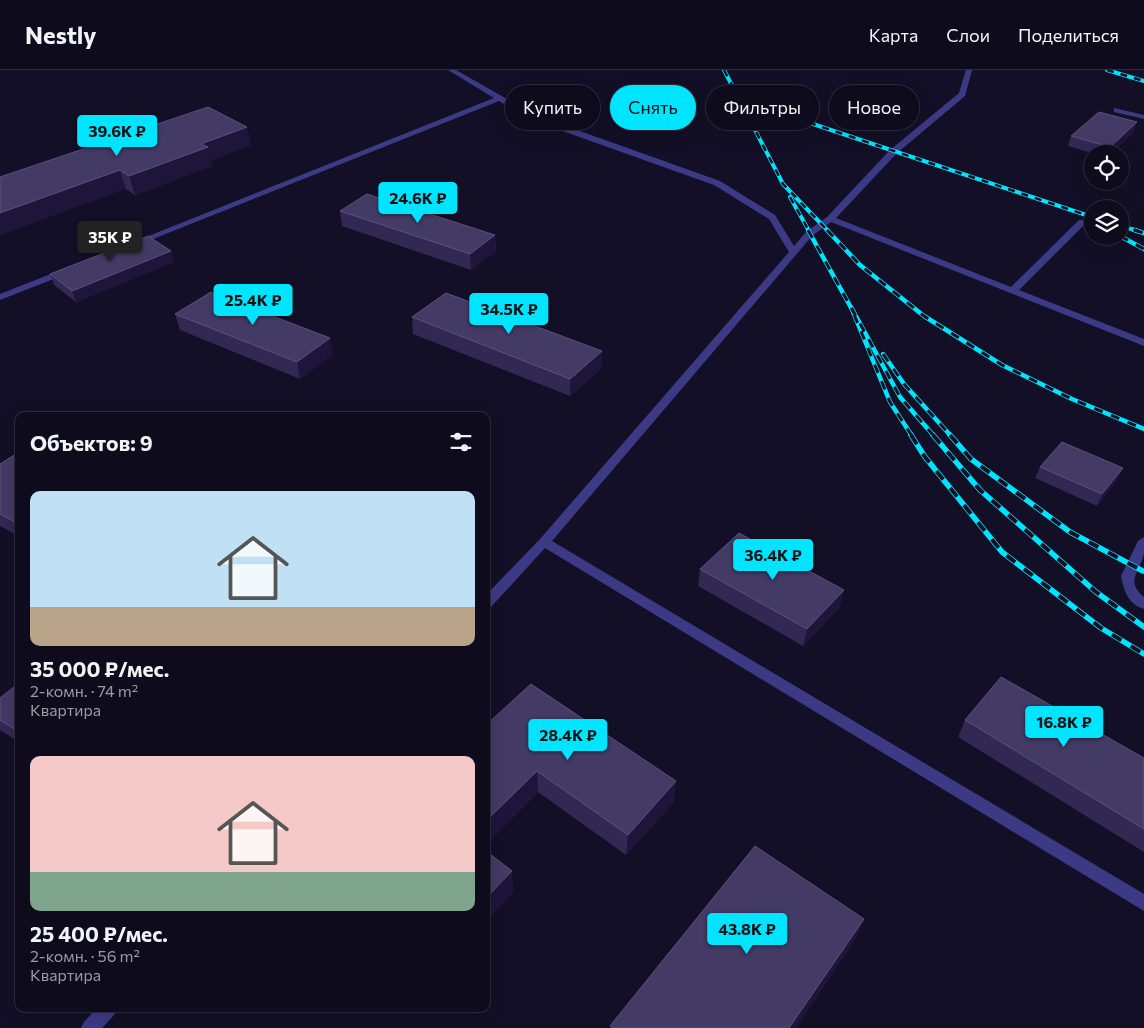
<!DOCTYPE html>
<html lang="ru">
<head>
<meta charset="utf-8">
<style>
  :root { --surface:#0e0b1c; --page:#1c1929; --text:#f1f3f6; --muted:#9b9ba3; --line:#2e2b3b; --accent:#00e5ff }
  body { margin:0; font-family:Commissioner,sans-serif; background:var(--page); color:var(--text); height:100vh; display:flex; flex-direction:column; font-size:19px; white-space:nowrap }
  * { box-sizing:border-box; margin:0 }
  p { font-size:16px; color:var(--muted) }
  .icon { flex:none; width:28px; height:28px; fill:none; stroke:currentColor; stroke-width:2; stroke-linecap:round; stroke-linejoin:round }
  .map { position:relative; flex:1; overflow:hidden }
  .sheet { position:absolute; left:15px; top:342px; width:475px; height:600px; display:flex; flex-direction:column; background:var(--surface); border-radius:10px; box-shadow:0 5px 20px #0002,0 0 0 1px var(--line) }
  .sheet>* { flex:none }
  .top-card { position:absolute; left:505px; top:15px; width:475px; height:45px; display:flex; gap:10px }
  .tools { position:absolute; left:1084px; top:75px; display:grid; gap:10px }
  .tools a { display:grid; place-items:center; width:45px; height:45px; border-radius:50%; background:var(--surface); box-shadow:0 5px 20px #0002,0 0 0 1px var(--line); font-size:25px }
  .price { position:absolute; translate:-50% -42px; padding:0 11px; border-radius:5px; background:var(--accent); color:#111; font-size:16px; line-height:32px; filter:drop-shadow(0 1px 2px #0008) }
  .price::after { content:''; position:absolute; left:50%; top:30px; width:15px; height:11px; margin-left:-8px; background:inherit; clip-path:polygon(0 0,100% 0,50% 100%) }
  .price.selected { background:#222; color:#fff }
  ul { padding:0; list-style:none }
  li { display:grid; align-content:center; gap:10px; height:265px; padding:0 15px }
  li span { display:grid; place-items:center; height:155px; border-radius:10px; color:#555 }
  li>.icon { margin-inline-start:auto }
  span .icon { width:90px; height:90px; fill:#fffc; stroke-width:1 }
  li b { font-size:21px }
  h2 { display:flex; justify-content:space-between; align-items:center; height:60px; padding:0 15px; font-size:21px }
  .tag { padding:0 18px; border-radius:22px; background:var(--surface); box-shadow:0 5px 20px #0002,0 0 0 1px var(--line); font-size:18px; line-height:45px }
  .tag.selected { background:var(--accent); color:#111 }
  header { display:flex; align-items:center; gap:30px; box-sizing:border-box; height:70px; padding:0 25px; background:var(--surface); border-bottom:1px solid var(--line) }
  header strong { font-size:24px }
  nav { display:flex; gap:28px; margin-inline-start:auto; font-size:18px }
  .map>svg:first-child { display:block }
</style>
</head>
<body>
<header>
<strong>Nestly</strong>
<nav><a>Карта</a><a>Слои</a><a>Поделиться</a></nav>
</header>
<div class="map">
<svg width="1144" height="958" viewBox="0 0 1144 958">
  <rect width="100%" height="100%" fill="#130f26"/>
  <g fill="none" stroke-linecap="round" stroke-linejoin="round">
    <g fill="#3d3a85" fill-rule="evenodd">
      <path d="M448 0H456L535 45 720 111 775 145 794 176 806 162 827 147 890 80 959 23 966 0H972L965 26 896 84 836 148 1011 217 1079 150H1085V154L1019 220 1144 269V276L831 152 812 166 552 471 1144 824V841L545 478 491 537 486 539V525L540 469 789 182 769 149 714 115 529 49 499 31 138 175 135 176 131 173 494 28Z"/>
      <path d="M1114 38 1144 45V49L1114 42Z"/>
      <path d="M66 198 69 199V203L0 230V224Z"/>
      <path d="M1144 467C1144 472 1144 478 1144 483 1141 501 1124 510 1144 527V539C1128 534 1124 521 1121 506L1138 471Z"/>
      <path d="M96 939H117L114 945 102 958H81L84 952Z"/>
    </g>
    <g stroke="#00e5ff" stroke-width="4">
      <g id="rail-far2">
        <path d="M724 0 783 114 828 161"/>
        <path d="M1107 0 1144 11"/>
        <path d="M733 17 795 48 1092 147"/>
        <path d="M790 127 809 161"/>
        <path d="M1120 156 1139 161"/>
      </g>
    </g>
    <g stroke="#00e5ff" stroke-width="4.5">
      <g id="rail-far1">
        <path d="M808 160 854 243"/>
        <path d="M827 160 860 195 924 246 1002 295 1072 329 1144 359"/>
        <path d="M1134 160 1144 163"/>
        <path d="M1120 166 1144 179"/>
        <path d="M883 284 904 314 951 366"/>
        <path d="M912 366 890 332 851 237 900 327 934 366"/>
      </g>
    </g>
    <g stroke="#00e5ff" stroke-width="5.5">
      <g id="rail">
        <path d="M911 365 925 387 1002 482 1101 558 1144 584"/>
        <path d="M933 365 980 420 1096 522 1144 557"/>
        <path d="M950 365 971 389 1070 462 1143 501"/>
      </g>
    </g>
    <use href="#rail-far2" stroke="#130f26" stroke-width="2.5" stroke-dasharray="7" stroke-linecap="butt"/>
    <use href="#rail-far1" stroke="#130f26" stroke-width="3" stroke-dasharray="9" stroke-linecap="butt"/>
    <use href="#rail" stroke="#130f26" stroke-width="4" stroke-dasharray="11" stroke-linecap="butt"/>
  </g>
  <g fill="#312854">
    <path d="M247 57 251 75 211 90 212 96 135 125 126 119 0 107Z"/>
    <path d="M1134 62 1110 84H1095L1068 76 1071 66Z"/>
    <path d="M340 141 495 165 496 181 471 200 342 156Z"/>
    <path d="M174 192 76 232 54 215 50 204Z"/>
    <path d="M218 225 235 232 333 284 300 309 180 260 175 244Z"/>
    <path d="M412 247 602 298 570 326 413 264Z"/>
    <path d="M19 382V466L0 456V394Z"/>
    <path d="M1040 397 1117 410 1097 436 1035 408Z"/>
    <path d="M700 499 844 520 840 537 803 576 698 516Z"/>
    <path d="M19 613V672L0 660V628Z"/>
    <path d="M965 650 1144 688V782L958 667Z"/>
    <path d="M486 655 674 732 626 785 538 722 486 774Z"/>
  </g>
  <g fill="#1d163a">
    <path d="M1137 52 1134 62 1110 84H1107L1110 77Z"/>
    <path d="M247 57 251 75 211 90 212 96 135 125 129 106 201 74Z"/>
    <path d="M120 100 126 119 0 165V143Z"/>
    <path d="M495 165 496 181 471 200 470 184Z"/>
    <path d="M171 181 174 192 76 232 72 221Z"/>
    <path d="M234 225 238 241 228 229Z"/>
    <path d="M330 268 333 284 300 309 297 292Z"/>
    <path d="M602 281V298L570 326V309Z"/>
    <path d="M1123 398 1117 410 1097 436 1102 424Z"/>
    <path d="M844 520 840 537 803 576 807 559Z"/>
    <path d="M537 701 538 722 486 774V751Z"/>
    <path d="M676 711 674 732 626 785 628 765Z"/>
    <path d="M512 801 514 822 486 851V828Z"/>
    <path d="M864 849 856 869 796 958H789Z"/>
  </g>
  <g fill="#433a66" stroke="#5a527e">
    <path d="M208 37 247 57 201 74 208 77 129 106 120 100 0 143V107Z"/>
    <path d="M1099 42 1137 52 1110 77 1071 66Z"/>
    <path d="M367 124 495 165 470 184 340 141Z"/>
    <path d="M148 166 171 181 72 221 50 204Z"/>
    <path d="M223 221 234 225 228 229 330 268 297 292 175 244 211 222 218 225Z"/>
    <path d="M446 223 602 281 570 309 412 247Z"/>
    <path d="M1062 372 1123 398 1102 424 1040 397Z"/>
    <path d="M19 382V454L0 444V394Z"/>
    <path d="M739 463 844 520 807 559 700 499Z"/>
    <path d="M1001 607 1144 688V759L965 650Z"/>
    <path d="M19 613V662L0 650V628Z"/>
    <path d="M531 614 676 711 628 765 537 701 486 751V655Z"/>
    <path d="M755 776 864 849 789 958H613L610 956Z"/>
    <path d="M486 781 512 801 486 828Z"/>
  </g>
</svg>
<div class="tools">
<a><svg class="icon" aria-label="locate" viewBox="0 0 24 24"><circle cx="12" cy="12" r="6"/><path d="M12 2v4M12 18v4M2 12h4M18 12h4"/></svg></a>
<a><svg class="icon" aria-label="layers" viewBox="0 0 24 24"><path d="M12 4l9 5-9 5-9-5zM3 14l9 5 9-5"/></svg></a>
</div>
<b class="price" style="left:117px;top:87px">39.6K ₽</b>
<b class="price" style="left:418px;top:154px">24.6K ₽</b>
<b class="price selected" style="left:110px;top:193px">35K ₽</b>
<b class="price" style="left:253px;top:256px">25.4K ₽</b>
<b class="price" style="left:509px;top:265px">34.5K ₽</b>
<b class="price" style="left:773px;top:511px">36.4K ₽</b>
<b class="price" style="left:1064px;top:678px">16.8K ₽</b>
<b class="price" style="left:568px;top:691px">28.4K ₽</b>
<b class="price" style="left:747px;top:885px">43.8K ₽</b>
<div class="top-card">
<a class="tag">Купить</a>
<a class="tag selected">Снять</a>
<a class="tag">Фильтры</a>
<a class="tag">Новое</a>
</div>
<section class="sheet">
<h2>Объектов: 9<svg class="icon" aria-label="filters" viewBox="0 0 24 24"><path d="M4 7h16M4 17h16"/><circle cx="9" cy="7" r="2"/><circle cx="15" cy="17" r="2"/></svg></h2>
<ul>
<li><span style="background:linear-gradient(#bfe0f5 75%,#b9a48a 0)"><svg class="icon" aria-label="home" viewBox="0 0 24 24"><path d="M3 11l9-7 9 7M6 9v11h12V9"/></svg></span><div><b>35 000 ₽/мес.</b><p>2-комн. · 74 m²</p><p>Квартира</p></div></li>
<li><span style="background:linear-gradient(#f6c9c9 75%,#7fa58c 0)"><svg class="icon" aria-label="home" viewBox="0 0 24 24"><path d="M3 11l9-7 9 7M6 9v11h12V9"/></svg></span><div><b>25 400 ₽/мес.</b><p>2-комн. · 56 m²</p><p>Квартира</p></div></li>
</ul>
</section>
</div>
</body>
</html>
